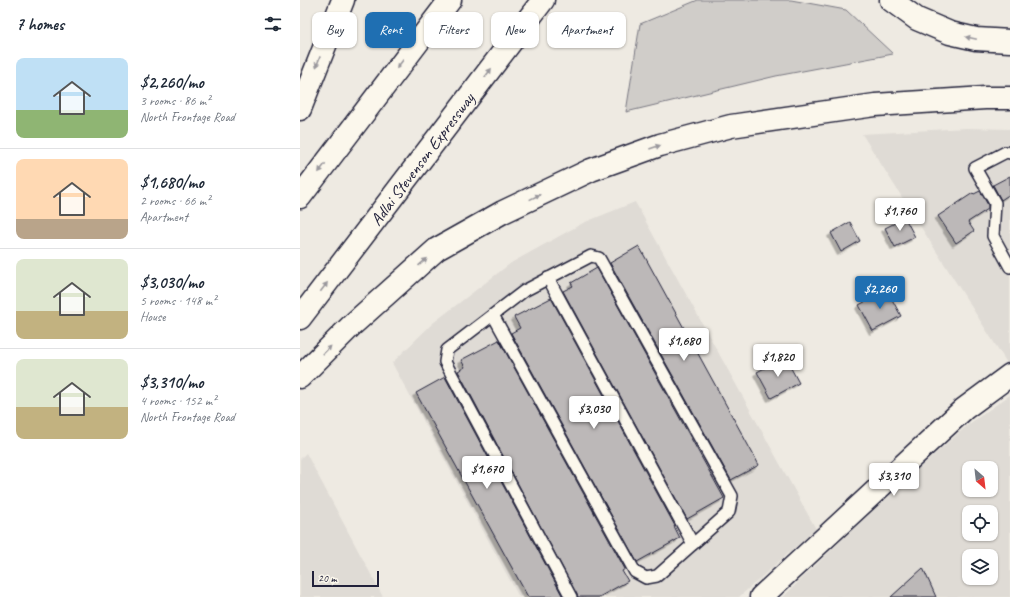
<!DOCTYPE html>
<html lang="en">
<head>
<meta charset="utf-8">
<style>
  :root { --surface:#fff; --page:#f2f2f3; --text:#1f2937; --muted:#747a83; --line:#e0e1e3; --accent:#1f6fb2 }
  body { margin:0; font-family:Caveat,sans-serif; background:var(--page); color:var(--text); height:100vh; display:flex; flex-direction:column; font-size:15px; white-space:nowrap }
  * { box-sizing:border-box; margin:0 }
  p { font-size:13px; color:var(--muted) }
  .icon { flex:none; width:22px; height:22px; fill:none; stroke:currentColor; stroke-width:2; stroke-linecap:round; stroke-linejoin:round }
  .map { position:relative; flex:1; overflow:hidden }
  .panel { display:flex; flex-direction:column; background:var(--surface); width:300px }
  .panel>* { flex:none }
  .hud { position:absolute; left:12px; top:12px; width:380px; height:36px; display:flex; gap:8px }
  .needle { width:26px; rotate:152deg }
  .tools { position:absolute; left:662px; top:461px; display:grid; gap:8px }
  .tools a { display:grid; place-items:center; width:36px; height:36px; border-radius:8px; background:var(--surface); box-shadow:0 1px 3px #0004; font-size:20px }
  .scale { position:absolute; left:12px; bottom:10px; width:67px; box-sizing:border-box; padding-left:4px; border:2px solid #22223b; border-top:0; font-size:11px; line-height:14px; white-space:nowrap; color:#22223b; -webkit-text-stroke:3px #fbf7ec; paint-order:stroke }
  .price { position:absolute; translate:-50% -34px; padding:0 9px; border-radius:4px; background:#fff; color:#222; font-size:13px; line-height:26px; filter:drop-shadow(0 1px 2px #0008) }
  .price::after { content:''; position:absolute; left:50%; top:24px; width:12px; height:9px; margin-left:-6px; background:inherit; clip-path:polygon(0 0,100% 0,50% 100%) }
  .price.current { background:var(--accent); color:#fff }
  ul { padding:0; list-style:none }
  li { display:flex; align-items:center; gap:12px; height:100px; padding:0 16px }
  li+li { border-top:1px solid var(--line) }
  li span { display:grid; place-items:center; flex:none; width:112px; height:80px; border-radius:8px; color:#555 }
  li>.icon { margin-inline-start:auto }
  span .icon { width:48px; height:48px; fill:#fffc; stroke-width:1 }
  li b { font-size:17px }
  h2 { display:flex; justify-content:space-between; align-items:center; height:48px; padding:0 16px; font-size:17px }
  .tag { padding:0 14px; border-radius:8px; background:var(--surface); box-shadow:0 1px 3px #0004; font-size:14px; line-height:36px }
  .tag.current { background:var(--accent); color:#fff }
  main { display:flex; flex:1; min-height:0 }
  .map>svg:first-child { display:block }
</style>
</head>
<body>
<main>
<section class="panel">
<h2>7 homes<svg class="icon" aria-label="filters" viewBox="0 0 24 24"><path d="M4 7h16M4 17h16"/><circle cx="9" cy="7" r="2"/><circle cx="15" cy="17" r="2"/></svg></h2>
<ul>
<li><span style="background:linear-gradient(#bfe0f5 65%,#8fb573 0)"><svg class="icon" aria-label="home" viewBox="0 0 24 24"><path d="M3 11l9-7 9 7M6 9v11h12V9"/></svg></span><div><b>$2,260/mo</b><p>3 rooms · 86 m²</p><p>North Frontage Road</p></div></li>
<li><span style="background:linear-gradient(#ffd9b3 75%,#b9a48a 0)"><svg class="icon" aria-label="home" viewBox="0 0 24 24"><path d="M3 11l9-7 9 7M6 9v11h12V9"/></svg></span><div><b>$1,680/mo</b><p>2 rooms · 66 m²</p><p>Apartment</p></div></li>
<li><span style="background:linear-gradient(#dfe7d0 65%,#c2b280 0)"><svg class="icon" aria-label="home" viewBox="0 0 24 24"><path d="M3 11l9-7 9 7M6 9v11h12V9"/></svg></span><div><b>$3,030/mo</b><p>5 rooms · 148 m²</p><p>House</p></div></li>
<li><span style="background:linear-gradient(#dfe7d0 60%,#c2b280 0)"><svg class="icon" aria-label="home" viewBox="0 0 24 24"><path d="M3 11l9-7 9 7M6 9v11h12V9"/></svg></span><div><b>$3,310/mo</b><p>4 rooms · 152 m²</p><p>North Frontage Road</p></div></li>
</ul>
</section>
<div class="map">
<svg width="710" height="597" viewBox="0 0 710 597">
  <defs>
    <filter id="shadow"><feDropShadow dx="-3.5" dy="3.5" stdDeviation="0" flood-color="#0004"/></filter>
  </defs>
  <rect width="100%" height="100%" fill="#eeeae2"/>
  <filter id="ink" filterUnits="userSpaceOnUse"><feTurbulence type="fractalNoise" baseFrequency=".025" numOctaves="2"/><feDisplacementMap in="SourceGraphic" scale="8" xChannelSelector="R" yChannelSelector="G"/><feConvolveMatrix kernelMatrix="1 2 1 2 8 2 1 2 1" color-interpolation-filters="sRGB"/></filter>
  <g filter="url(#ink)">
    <g fill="#dfdbd5" fill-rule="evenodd">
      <path d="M666 128 710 129V361L707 363 562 134Z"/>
      <path d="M335 202 516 529 439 597H219L92 363 133 323 211 263 283 223Z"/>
      <path d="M710 395V597H483L582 501 669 424ZM669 468H691V490H669ZM669 512H691V534H669ZM669 556H691V578H669Z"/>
      <path d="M6 453 83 597H0V459Z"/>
    </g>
    <path fill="#d0cdc9" stroke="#797882" d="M398 0H491L546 10 593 54 476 76 326 112 340 24Z"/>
    <g fill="#bcb8b8" stroke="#22223b" filter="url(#shadow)">
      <path d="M710 176V194L701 200 693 185Z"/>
      <path d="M680 191 688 205V209L668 222 674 231 656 243 638 216 673 193 674 194Z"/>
      <path d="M605 218 615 237 595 247 585 228Z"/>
      <path d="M550 222 560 241 541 252 531 233Z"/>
      <path d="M339 246 459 465 431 480 310 263Z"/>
      <path d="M297 268 424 498 387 519 263 291 273 286 271 283Z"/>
      <path d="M587 290 601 316 573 331 559 305Z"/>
      <path d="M251 298 375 526H374L380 538 337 562 211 333 220 328 214 317Z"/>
      <path d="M199 340 325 569 322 571 328 581 299 597H278L158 371 165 367 161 360Z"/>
      <path d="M485 357 499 383 471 398 457 372Z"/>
      <path d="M145 377 263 597H228L116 393Z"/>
      <path d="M623 568 636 597H591Z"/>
    </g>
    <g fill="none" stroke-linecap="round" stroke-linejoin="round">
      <g stroke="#22223b" stroke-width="14">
        <g id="lane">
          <path d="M710 153 706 152 675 168 695 203 693 236 710 267"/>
          <path d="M248 278 393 544"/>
          <path d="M193 315 335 572 346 578 357 576 429 512 432 496 299 258 291 256 224 291 147 350 145 362 271 597"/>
        </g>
      </g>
      <g stroke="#22223b" stroke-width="25">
        <path id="street" d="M461 597 664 409 710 375"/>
      </g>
      <g stroke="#22223b" stroke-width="25">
        <g id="highway">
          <path d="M591 0 617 19 650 33 676 39 710 41"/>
          <path d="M0 109 43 0"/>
          <path d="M0 197 150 0"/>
          <path d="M0 318 243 0"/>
          <path d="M0 377 52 325 137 249 203 212 291 170 360 145 431 126 575 105 685 98H710"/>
        </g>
      </g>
      <use href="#lane" stroke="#fbf7ec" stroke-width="11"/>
      <use href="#street" stroke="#fbf7ec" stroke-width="22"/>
      <use href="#highway" stroke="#fbf7ec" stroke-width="22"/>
    </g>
    <defs><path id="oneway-solid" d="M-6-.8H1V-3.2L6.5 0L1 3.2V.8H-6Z"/></defs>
    <g fill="#99979c">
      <use href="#oneway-solid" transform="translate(671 38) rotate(-168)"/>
      <use href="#oneway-solid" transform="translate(18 62) rotate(111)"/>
      <use href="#oneway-solid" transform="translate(100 64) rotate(127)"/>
      <use href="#oneway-solid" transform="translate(188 73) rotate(-53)"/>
      <use href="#oneway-solid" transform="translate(355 147) rotate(-19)"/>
      <use href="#oneway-solid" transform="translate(22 168) rotate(127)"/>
      <use href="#oneway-solid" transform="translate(235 197) rotate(-26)"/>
      <use href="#oneway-solid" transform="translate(123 262) rotate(-41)"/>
      <use href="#oneway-solid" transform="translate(24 287) rotate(-53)"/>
      <use href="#oneway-solid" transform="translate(27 350) rotate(-45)"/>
    </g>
  </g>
  <g text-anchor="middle" stroke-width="3" stroke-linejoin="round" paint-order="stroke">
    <g font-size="17" fill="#22223b" stroke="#fbf7ec">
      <text transform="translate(122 159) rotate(-53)" y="6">Adlai Stevenson Expressway</text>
    </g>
  </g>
</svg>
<div class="tools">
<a><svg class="needle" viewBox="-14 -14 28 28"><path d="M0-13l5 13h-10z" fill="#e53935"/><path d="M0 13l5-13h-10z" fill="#747a83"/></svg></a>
<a><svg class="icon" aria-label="locate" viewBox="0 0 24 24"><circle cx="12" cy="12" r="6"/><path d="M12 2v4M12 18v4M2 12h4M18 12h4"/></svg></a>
<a><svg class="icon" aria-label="layers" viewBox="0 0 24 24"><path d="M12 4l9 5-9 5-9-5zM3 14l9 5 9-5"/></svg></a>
</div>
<div class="scale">20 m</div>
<b class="price" style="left:600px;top:232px">$1,760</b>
<b class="price current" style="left:580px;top:310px">$2,260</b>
<b class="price" style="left:384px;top:362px">$1,680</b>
<b class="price" style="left:478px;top:378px">$1,820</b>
<b class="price" style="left:294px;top:430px">$3,030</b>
<b class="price" style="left:187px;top:490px">$1,670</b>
<b class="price" style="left:594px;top:497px">$3,310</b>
<div class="hud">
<a class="tag">Buy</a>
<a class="tag current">Rent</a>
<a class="tag">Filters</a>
<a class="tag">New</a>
<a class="tag">Apartment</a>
</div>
</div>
</main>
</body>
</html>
